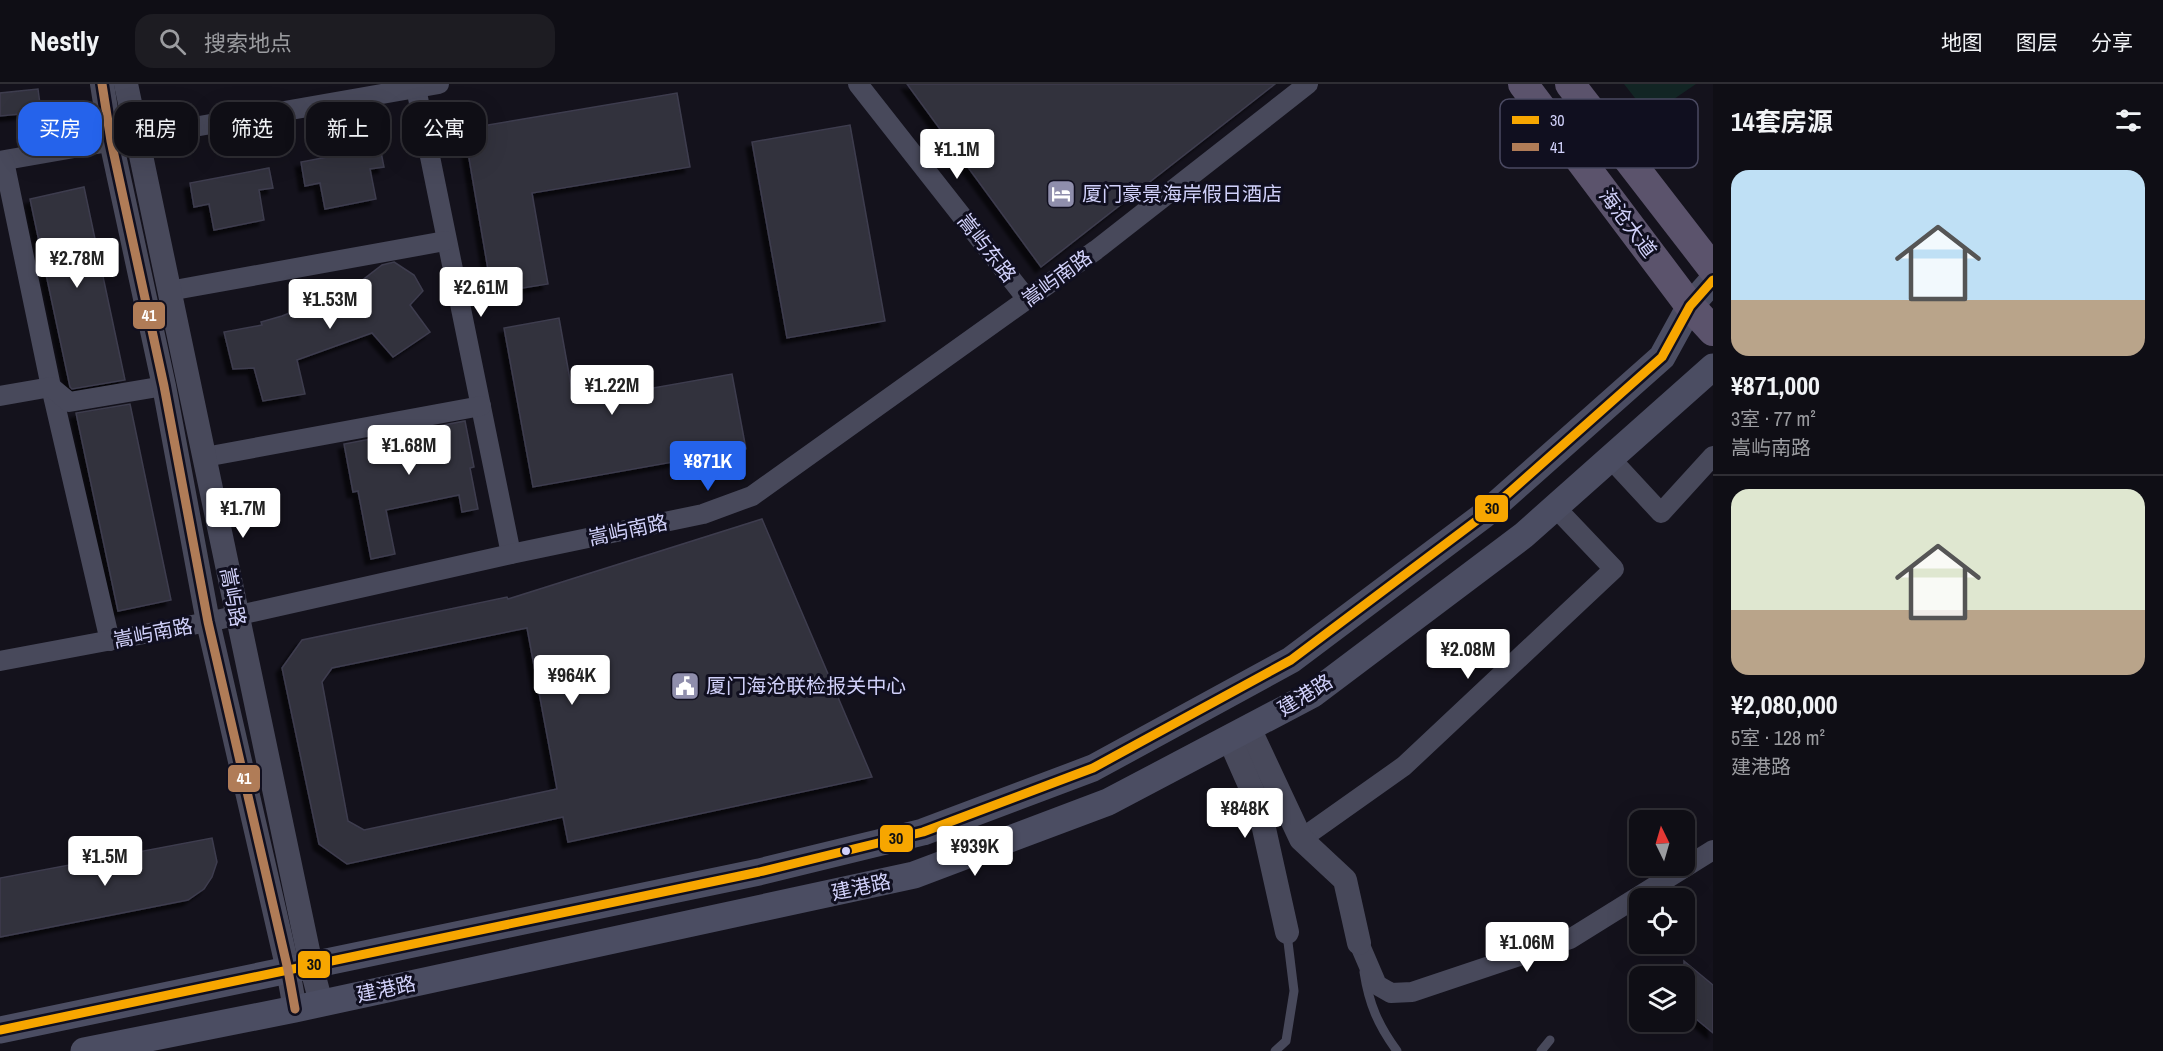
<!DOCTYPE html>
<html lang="zh">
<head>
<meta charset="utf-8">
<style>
  :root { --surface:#0f0e15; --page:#1d1c22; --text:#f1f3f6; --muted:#9b9ca0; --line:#2f2e34; --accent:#2563eb }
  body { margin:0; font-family:"Archivo Narrow","Noto Sans SC",sans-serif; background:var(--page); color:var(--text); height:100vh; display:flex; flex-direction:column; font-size:22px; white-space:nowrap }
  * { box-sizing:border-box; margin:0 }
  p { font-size:20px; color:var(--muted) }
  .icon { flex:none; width:33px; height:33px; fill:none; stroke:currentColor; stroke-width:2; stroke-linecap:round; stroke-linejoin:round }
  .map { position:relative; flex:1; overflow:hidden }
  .panel { display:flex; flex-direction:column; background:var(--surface); width:450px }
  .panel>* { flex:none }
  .top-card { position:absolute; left:18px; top:18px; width:570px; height:54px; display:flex; gap:12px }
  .needle { width:39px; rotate:355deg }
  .buttons { position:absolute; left:1629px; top:726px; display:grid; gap:12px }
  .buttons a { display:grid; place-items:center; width:66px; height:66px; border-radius:12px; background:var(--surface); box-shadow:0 6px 24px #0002,0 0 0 2px var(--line); font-size:30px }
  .price { position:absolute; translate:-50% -51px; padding:0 14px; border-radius:6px; background:#fff; color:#222; font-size:20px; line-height:39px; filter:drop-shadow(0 2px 3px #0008) }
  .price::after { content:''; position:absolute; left:50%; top:36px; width:18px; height:14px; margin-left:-9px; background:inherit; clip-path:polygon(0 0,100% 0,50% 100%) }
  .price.selected { background:var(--accent); color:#fff }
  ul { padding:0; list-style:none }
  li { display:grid; align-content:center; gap:12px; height:318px; padding:0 18px }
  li+li { border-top:2px solid var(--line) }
  li span { display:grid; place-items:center; height:186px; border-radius:18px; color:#555 }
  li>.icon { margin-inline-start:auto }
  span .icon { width:108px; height:108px; fill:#fffc; stroke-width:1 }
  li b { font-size:26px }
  h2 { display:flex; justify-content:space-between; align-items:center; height:72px; padding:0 18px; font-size:26px }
  .chip { padding:0 21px; border-radius:18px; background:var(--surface); box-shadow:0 6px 24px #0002,0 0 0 2px var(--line); font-size:21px; line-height:54px }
  .chip.selected { background:var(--accent); color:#fff }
  header { display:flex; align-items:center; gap:36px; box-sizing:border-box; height:84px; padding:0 30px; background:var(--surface); border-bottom:2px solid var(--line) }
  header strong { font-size:28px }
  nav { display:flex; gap:33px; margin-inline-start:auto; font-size:21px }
  .search { width:420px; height:54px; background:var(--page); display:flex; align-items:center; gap:15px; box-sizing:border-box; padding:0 21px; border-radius:18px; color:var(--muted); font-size:22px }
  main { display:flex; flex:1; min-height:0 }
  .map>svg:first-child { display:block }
</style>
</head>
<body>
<header>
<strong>Nestly</strong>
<div class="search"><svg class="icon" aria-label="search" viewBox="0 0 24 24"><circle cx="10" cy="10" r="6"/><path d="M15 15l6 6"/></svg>搜索地点</div>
<nav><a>地图</a><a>图层</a><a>分享</a></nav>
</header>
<main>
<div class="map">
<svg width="1713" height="967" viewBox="0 0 1713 967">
  <defs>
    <filter id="shadow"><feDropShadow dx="-5.5" dy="5.5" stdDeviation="1.5" flood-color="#0009"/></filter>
  </defs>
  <rect width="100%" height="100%" fill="#14121c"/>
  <path fill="#122524" d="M1624 0H1696L1649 32Z"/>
  <g fill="#32303e" stroke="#3e3d4e" stroke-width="1.5" fill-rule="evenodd" filter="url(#shadow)">
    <path d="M907 0H1275L1041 183Z"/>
    <path d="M38 5 41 28 0 32V9Z"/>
    <path d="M677 9 690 83 532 109 548 200 492 209 464 45Z"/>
    <path d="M850 41 885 237 787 254 752 58Z"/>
    <path d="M380 63 384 83 370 85 376 115 325 125 320 99 305 102 301 78Z"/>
    <path d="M269 84 273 104 259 106 264 136 214 146 209 120 194 123 190 99Z"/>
    <path d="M84 103 125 296 72 305 70 303 30 115Z"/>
    <path d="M394 178 414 191 423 207 410 221 430 248 393 273 372 249 297 276 305 310 263 317 254 284 233 285 224 248 262 241 261 238 282 232 352 204 382 181Z"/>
    <path d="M559 234 574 318 732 290 746 365 533 403 504 244Z"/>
    <path d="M130 320 171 516 118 527 76 329Z"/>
    <path d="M465 337 474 383 470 384 478 425 462 428 459 411 386 426 395 470 371 475 358 407 353 408 344 360Z"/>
    <path d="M762 435 872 693 568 758 563 733 347 780 319 760 282 584 302 556 507 513 508 515ZM527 544 557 705 364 746 348 737 322 598 332 584Z"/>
    <path d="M212 754 217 778 212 793 204 805 188 816 0 853V794Z"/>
    <path d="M1684 877 1713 901V949L1684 925Z"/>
  </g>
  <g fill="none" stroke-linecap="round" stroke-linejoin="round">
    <g stroke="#48495b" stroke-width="9">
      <path d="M1364 888C1369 920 1378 941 1397 967"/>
      <path d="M1275 967 1286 957 1294 907 1287 850"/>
      <path d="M1541 967 1550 956"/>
    </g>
    <g stroke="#48495b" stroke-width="20">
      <path d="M858 0 1027 215"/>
      <path d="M416 4 511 470"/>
      <path d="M0 77 439 0"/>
      <path d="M4 77 51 303 110 557"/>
      <path d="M169 207 445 157"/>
      <path d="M0 312 51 303 69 318 164 302"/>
      <path d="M205 373 481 322"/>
      <path d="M1610 374 1661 429 1713 372"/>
      <path d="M0 577 208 538 511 470 703 430 752 412 1096 166 1308 0"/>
      <path d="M1301 755 1404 682 1614 485 1555 423"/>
      <path d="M1359 859 1377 901 1391 909 1412 908 1570 855 1713 766"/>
    </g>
    <g stroke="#48495b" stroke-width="24">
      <path d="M102 0 111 57 164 302 208 538 288 886 295 925"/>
      <path d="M126 0 311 881 321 919"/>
      <path d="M1249 644 1301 755 1345 796 1359 859"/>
      <path d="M1229 654 1259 722 1287 848"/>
    </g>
    <g stroke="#4b4d62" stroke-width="27">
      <path d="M0 946 759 788 923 748 1093 684 1291 576 1484 431 1662 273 1690 222 1713 196"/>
      <path d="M84 967 295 925 914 791 1108 718 1313 610 1524 451 1713 283"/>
    </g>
    <g stroke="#5b536c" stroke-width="30">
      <path d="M1523 0 1690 222 1713 247"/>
      <path d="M1570 0 1713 185"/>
    </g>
    <g stroke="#100f1f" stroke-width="14">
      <path id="bus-1" d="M0 946 759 788 923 748 1093 684 1291 576 1484 431 1662 273 1690 222 1713 196"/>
    </g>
    <g stroke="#100f1f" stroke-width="14">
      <path id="bus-2" d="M102 0 111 57 164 302 208 538 288 886 295 925"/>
    </g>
    <use href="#bus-1" stroke="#f7a600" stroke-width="9"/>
    <use href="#bus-2" stroke="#b07c57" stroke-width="9"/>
  </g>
  <defs>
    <g id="hotel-square" transform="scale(1.5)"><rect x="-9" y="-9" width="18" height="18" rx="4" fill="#8f8eac" stroke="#100f1f"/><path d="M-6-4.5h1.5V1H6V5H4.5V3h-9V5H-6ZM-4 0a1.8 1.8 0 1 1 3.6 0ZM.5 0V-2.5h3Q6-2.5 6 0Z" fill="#fff"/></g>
    <g id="civic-square" transform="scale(1.5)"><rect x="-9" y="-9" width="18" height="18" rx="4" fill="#8f8eac" stroke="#100f1f"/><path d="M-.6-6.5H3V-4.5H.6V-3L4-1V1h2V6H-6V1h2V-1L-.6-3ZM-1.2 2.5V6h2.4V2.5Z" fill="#fff"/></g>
  </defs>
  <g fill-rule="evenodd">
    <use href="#hotel-square" x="1061" y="110"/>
    <use href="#civic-square" x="685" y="602"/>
  </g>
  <circle fill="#d1d1fa" stroke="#100f1f" stroke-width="2" cx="846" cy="767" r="5"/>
  <g text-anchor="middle" stroke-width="6" stroke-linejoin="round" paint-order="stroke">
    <g font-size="20" fill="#d1d1fa" stroke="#100f1f" text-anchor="start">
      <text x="1082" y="117">厦门豪景海岸假日酒店</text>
      <text x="706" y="609">厦门海沧联检报关中心</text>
    </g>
    <g font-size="20" fill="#d1d1fa" stroke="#100f1f">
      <text transform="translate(1628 139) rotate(53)" y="7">海沧大道</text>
      <text transform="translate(987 164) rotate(52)" y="7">嵩屿东路</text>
      <text transform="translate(1057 194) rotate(-36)" y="7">嵩屿南路</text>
      <text transform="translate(628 446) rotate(-12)" y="7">嵩屿南路</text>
      <text transform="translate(233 513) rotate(79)" y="7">嵩屿路</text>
      <text transform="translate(153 549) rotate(-11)" y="7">嵩屿南路</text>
      <text transform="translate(1305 611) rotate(-32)" y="7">建港路</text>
      <text transform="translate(861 803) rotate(-12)" y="7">建港路</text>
      <text transform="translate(386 905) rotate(-12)" y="7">建港路</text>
    </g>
  </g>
  <rect x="1500" y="15" width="198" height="69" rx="9" fill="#100f1f" stroke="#4a4961" stroke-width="1.5"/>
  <rect x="1512" y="32" width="27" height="8" fill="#f7a600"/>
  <rect x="1512" y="59" width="27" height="8" fill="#b07c57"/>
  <g font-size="16" fill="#d1d1fa">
    <text x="1550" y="42">30</text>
    <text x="1550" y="69">41</text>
  </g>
  <g stroke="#100f1f" stroke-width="2">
    <rect x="132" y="217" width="34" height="29" rx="6" fill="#b07c57"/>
    <rect x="1474" y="410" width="35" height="29" rx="6" fill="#f7a600"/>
    <rect x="227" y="680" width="34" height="29" rx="6" fill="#b07c57"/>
    <rect x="879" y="740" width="35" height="29" rx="6" fill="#f7a600"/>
    <rect x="297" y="866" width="34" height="29" rx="6" fill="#f7a600"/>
  </g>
  <g font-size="16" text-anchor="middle" font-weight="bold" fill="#fff">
    <text x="149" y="237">41</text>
    <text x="244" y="700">41</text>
  </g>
  <g font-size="16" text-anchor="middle" font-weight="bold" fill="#111">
    <text x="1492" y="430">30</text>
    <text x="896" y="760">30</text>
    <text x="314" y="886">30</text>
  </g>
</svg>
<div class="buttons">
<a><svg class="needle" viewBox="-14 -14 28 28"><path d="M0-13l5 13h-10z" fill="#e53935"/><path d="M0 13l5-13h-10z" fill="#9b9ca0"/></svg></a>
<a><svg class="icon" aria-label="locate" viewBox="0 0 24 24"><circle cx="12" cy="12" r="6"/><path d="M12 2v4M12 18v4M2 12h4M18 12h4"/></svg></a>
<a><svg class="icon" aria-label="layers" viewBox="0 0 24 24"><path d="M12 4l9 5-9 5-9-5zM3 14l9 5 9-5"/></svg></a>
</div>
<b class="price" style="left:957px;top:96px">¥1.1M</b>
<b class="price" style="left:77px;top:205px">¥2.78M</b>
<b class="price" style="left:481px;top:234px">¥2.61M</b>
<b class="price" style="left:330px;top:246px">¥1.53M</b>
<b class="price" style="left:612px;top:332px">¥1.22M</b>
<b class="price" style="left:409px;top:392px">¥1.68M</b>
<b class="price selected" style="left:708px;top:408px">¥871K</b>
<b class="price" style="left:243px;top:455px">¥1.7M</b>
<b class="price" style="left:1468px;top:596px">¥2.08M</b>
<b class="price" style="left:572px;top:622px">¥964K</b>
<b class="price" style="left:1245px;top:755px">¥848K</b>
<b class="price" style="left:975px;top:793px">¥939K</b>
<b class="price" style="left:105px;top:803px">¥1.5M</b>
<b class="price" style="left:1527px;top:889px">¥1.06M</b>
<div class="top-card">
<a class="chip selected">买房</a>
<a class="chip">租房</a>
<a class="chip">筛选</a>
<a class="chip">新上</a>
<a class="chip">公寓</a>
</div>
</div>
<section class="panel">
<h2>14套房源<svg class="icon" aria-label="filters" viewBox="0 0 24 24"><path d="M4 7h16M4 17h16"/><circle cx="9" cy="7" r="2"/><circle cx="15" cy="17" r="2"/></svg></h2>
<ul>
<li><span style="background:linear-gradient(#bfe0f5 70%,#b9a48a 0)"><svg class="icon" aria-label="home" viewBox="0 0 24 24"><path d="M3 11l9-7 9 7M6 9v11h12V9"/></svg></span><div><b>¥871,000</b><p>3室 · 77 m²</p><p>嵩屿南路</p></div></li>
<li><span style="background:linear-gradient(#dfe7d0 65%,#b9a48a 0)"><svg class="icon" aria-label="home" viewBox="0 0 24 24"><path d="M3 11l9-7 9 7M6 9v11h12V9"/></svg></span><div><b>¥2,080,000</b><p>5室 · 128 m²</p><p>建港路</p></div></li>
</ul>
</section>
</main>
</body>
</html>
